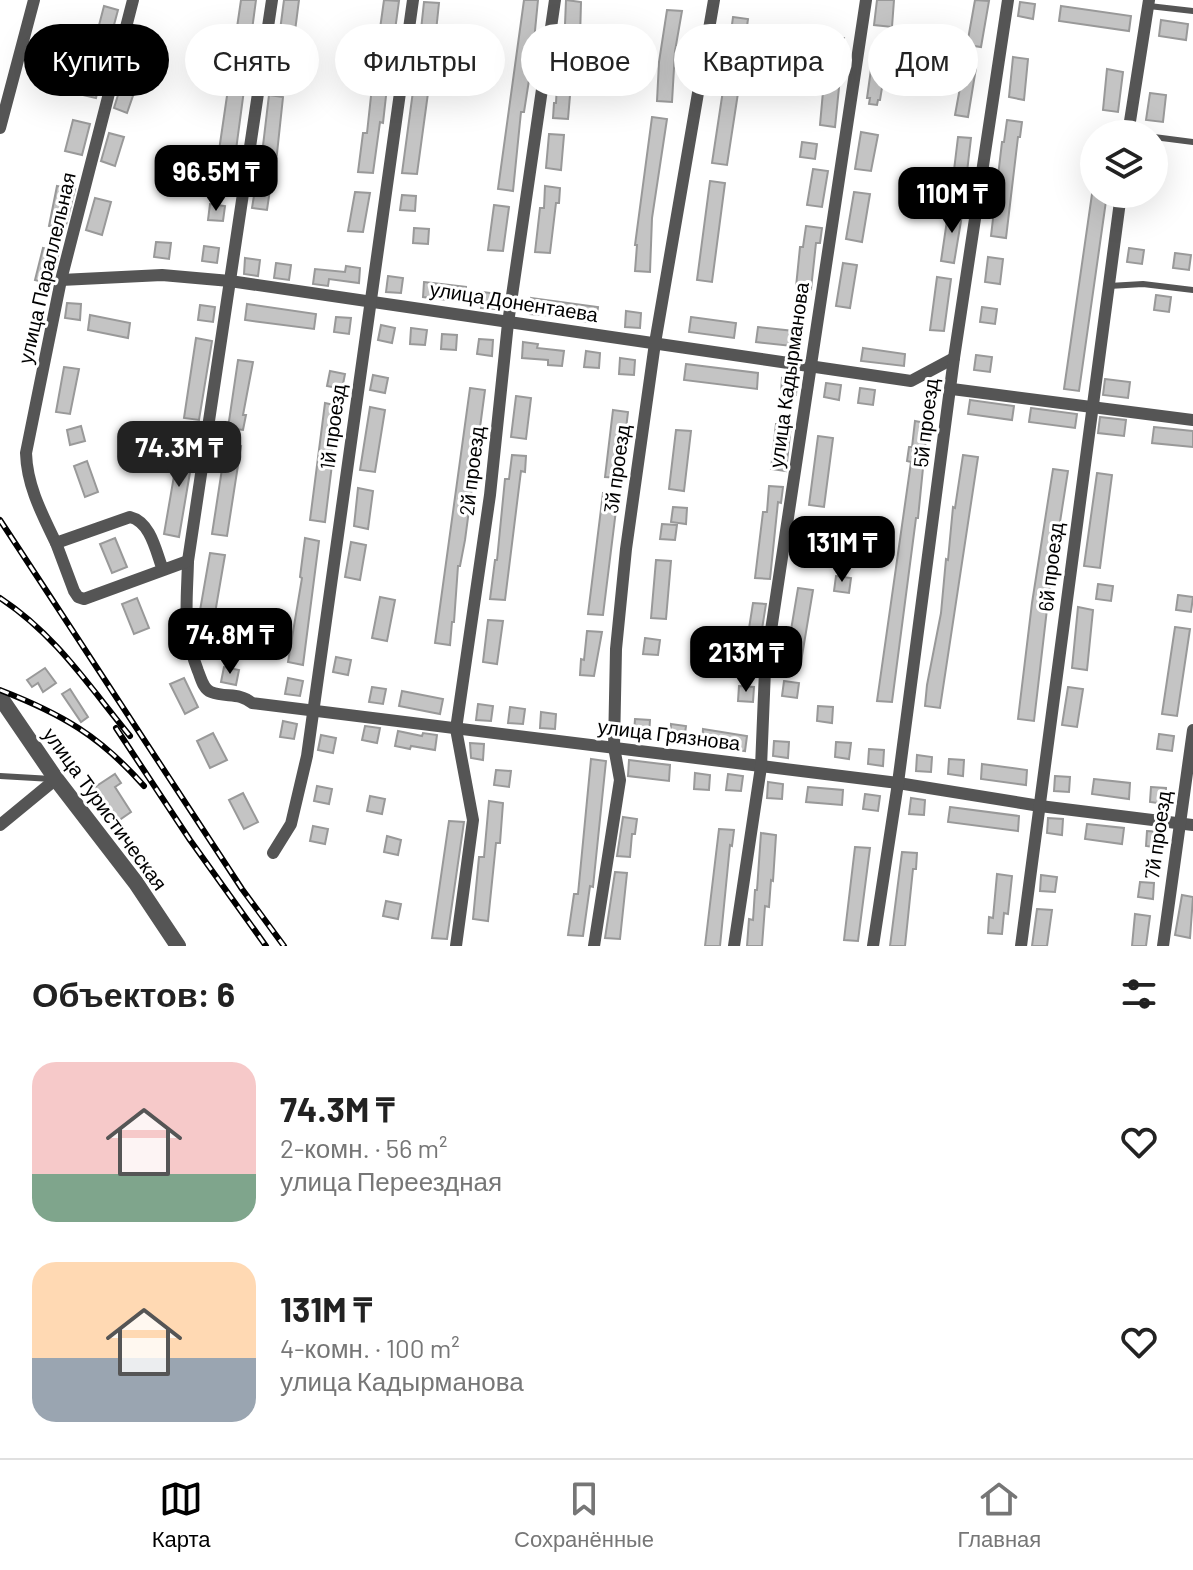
<!DOCTYPE html>
<html lang="ru">
<head>
<meta charset="utf-8">
<style>
  :root { --surface:#fff; --page:#f2f2f2; --text:#222; --muted:#767676; --line:#e0e0e0; --accent:#000 }
  body { margin:0; font-family:Barlow,sans-serif; background:var(--page); color:var(--text); height:100vh; display:flex; flex-direction:column; font-size:30px; white-space:nowrap }
  * { box-sizing:border-box; margin:0 }
  p { font-size:26px; color:var(--muted) }
  .icon { flex:none; width:44px; height:44px; fill:none; stroke:currentColor; stroke-width:2; stroke-linecap:round; stroke-linejoin:round }
  .map { position:relative; height:946px; overflow:hidden }
  .side { display:flex; flex-direction:column; background:var(--surface); flex:1 }
  .side>* { flex:none }
  .banner { position:absolute; left:24px; top:24px; width:1146px; height:72px; display:flex; gap:16px }
  .buttons { position:absolute; left:1080px; top:120px; display:grid; gap:16px }
  .buttons a { display:grid; place-items:center; width:88px; height:88px; border-radius:50%; background:var(--surface); box-shadow:0 8px 32px #0002; font-size:40px }
  .price { position:absolute; translate:-50% -68px; padding:0 18px; border-radius:16px; background:var(--accent); color:#fff; font-size:26px; line-height:52px; filter:drop-shadow(0 2px 4px #0008) }
  .price::after { content:''; position:absolute; left:50%; top:48px; width:24px; height:18px; margin-left:-12px; background:inherit; clip-path:polygon(0 0,100% 0,50% 100%) }
  .price.current { background:#222; color:#fff }
  ul { padding:0; list-style:none }
  li { display:flex; align-items:center; gap:24px; height:200px; padding:0 32px }
  li span { display:grid; place-items:center; flex:none; width:224px; height:160px; border-radius:24px; color:#555 }
  li>.icon { margin-inline-start:auto }
  span .icon { width:96px; height:96px; fill:#fffc; stroke-width:1 }
  li b { font-size:34px }
  h2 { display:flex; justify-content:space-between; align-items:center; height:96px; padding:0 32px; font-size:34px }
  .tag { padding:0 28px; border-radius:36px; background:var(--surface); box-shadow:0 8px 32px #0002; font-size:28px; line-height:72px }
  .tag.current { background:var(--accent); color:#fff }
  .dock { display:flex; justify-content:space-around; align-items:center; height:112px; border-top:2px solid var(--line); background:var(--surface); font-size:22px; color:var(--muted) }
  .dock a { display:grid; justify-items:center; gap:4px }
  .dock .current { color:var(--accent) }
  .map>svg:first-child { display:block }
</style>
</head>
<body>
<div class="map">
<svg width="1193" height="946" viewBox="0 0 1193 946">
  <rect width="100%" height="100%" fill="#fff"/>
  <g fill="#c4c4c4" stroke="#999" stroke-width="2">
    <path d="M241 0H256L232 180 215 178Z"/>
    <path d="M284 0H299L289 78 274 76Z"/>
    <path d="M384 0 399 1 393 45 378 43Z"/>
    <path d="M524 0H538L532 61 524 112H521L513 191 498 189Z"/>
    <path d="M566 0 581 2 580 38 575 37 568 119 553 118 554 103H556L559 48 564 49Z"/>
    <path d="M877 0H894L892 27 874 25Z"/>
    <path d="M975 0 989 1 981 47 967 45Z"/>
    <path d="M424 2 439 3 432 69 417 67Z"/>
    <path d="M1020 2 1035 4 1033 19 1018 16Z"/>
    <path d="M104 6 118 10 111 36 97 33Z"/>
    <path d="M1061 6 1131 16 1129 31 1059 21Z"/>
    <path d="M667 10 682 11 675 51 672 102 657 101 659 62Z"/>
    <path d="M733 17 748 19 742 64 727 62Z"/>
    <path d="M1161 20 1188 24 1186 40 1159 36Z"/>
    <path d="M134 32 148 35 142 65 128 62Z"/>
    <path d="M828 36 844 38 835 127 820 125Z"/>
    <path d="M873 55 887 57 880 100H878L877 105 869 104 870 98H867Z"/>
    <path d="M92 57 105 60 96 98 83 95Z"/>
    <path d="M1013 57 1028 59 1024 100 1009 97Z"/>
    <path d="M375 59 390 60 383 123 380 122 373 173 358 172 363 133H367Z"/>
    <path d="M964 66 976 68 968 117 955 115Z"/>
    <path d="M1107 69 1123 72 1118 112 1103 110Z"/>
    <path d="M725 77 740 80 727 165 712 163Z"/>
    <path d="M122 82 136 87 127 113 114 108Z"/>
    <path d="M413 91 428 93 417 174 402 173Z"/>
    <path d="M1150 93 1166 95 1163 122 1146 120Z"/>
    <path d="M269 95 283 97 276 163 274 162 267 210 252 208 258 171H260Z"/>
    <path d="M652 117 667 119 652 218 650 272 635 271 637 245H635Z"/>
    <path d="M73 120 90 124 82 155 65 151Z"/>
    <path d="M1007 120 1022 122 1020 137H1018L1006 238 991 236 1002 142H1004Z"/>
    <path d="M861 132 878 135 871 171 855 169Z"/>
    <path d="M109 133 124 137 115 166 101 161Z"/>
    <path d="M549 134 564 135 561 170 546 168Z"/>
    <path d="M958 137 971 138 965 189 952 187Z"/>
    <path d="M802 142 817 144 815 159 800 157Z"/>
    <path d="M813 169 828 171 822 207 807 205Z"/>
    <path d="M710 181 725 183 712 282 697 280Z"/>
    <path d="M57 186 75 189 65 229 49 226Z"/>
    <path d="M545 186 560 188 559 203H556L550 253 535 252 540 208H544Z"/>
    <path d="M355 192 370 193 363 232 348 231Z"/>
    <path d="M854 192 870 194 862 242 846 239Z"/>
    <path d="M1092 194H1107L1079 391 1064 389Z"/>
    <path d="M402 195 416 196 415 211 400 210Z"/>
    <path d="M95 198 111 202 102 235 86 230Z"/>
    <path d="M210 204 225 206 223 221 208 220Z"/>
    <path d="M494 205 509 207 503 251 488 250Z"/>
    <path d="M949 207 963 209 954 263 941 261Z"/>
    <path d="M806 226 822 228 820 243H816L811 289 796 287 800 247H803Z"/>
    <path d="M414 228 429 229 428 244 413 243Z"/>
    <path d="M156 242 171 243 169 259 154 257Z"/>
    <path d="M204 246 219 248 217 263 202 261Z"/>
    <path d="M43 248 59 252 51 284 35 280Z"/>
    <path d="M1129 248 1144 250 1142 264 1127 262Z"/>
    <path d="M1175 253 1191 255 1189 270 1173 268Z"/>
    <path d="M988 257 1003 259 1000 284 985 282Z"/>
    <path d="M245 258 260 260 258 276 244 274Z"/>
    <path d="M276 263 291 265 289 280 274 278Z"/>
    <path d="M843 263 857 265 850 308 836 306Z"/>
    <path d="M346 266 360 268 359 283 329 279 328 286 313 284 315 269 345 272Z"/>
    <path d="M388 276 403 278 401 293 386 292Z"/>
    <path d="M937 277 951 279 944 331 930 330Z"/>
    <path d="M424 282 466 287 465 302 423 297Z"/>
    <path d="M483 292 498 294 496 309 481 308Z"/>
    <path d="M1156 295 1171 297 1169 312 1154 310Z"/>
    <path d="M531 298 598 307 596 323 582 321V318L530 314Z"/>
    <path d="M67 303 81 304 80 320 65 318Z"/>
    <path d="M247 304 316 314 314 329 245 320Z"/>
    <path d="M200 305 215 307 213 322 198 320Z"/>
    <path d="M982 307 997 309 995 324 980 322Z"/>
    <path d="M626 311 641 313 640 328 625 327Z"/>
    <path d="M90 315 130 323 128 338 88 330Z"/>
    <path d="M336 317 351 318 349 334 334 332Z"/>
    <path d="M691 317 736 323 734 338 689 332Z"/>
    <path d="M381 325 395 328 392 343 378 340Z"/>
    <path d="M758 327 803 332 801 347 756 342Z"/>
    <path d="M411 328 427 330 425 345 410 344Z"/>
    <path d="M442 334 457 335 456 350 441 349Z"/>
    <path d="M196 338 212 341 199 420 184 418Z"/>
    <path d="M479 339 493 340 492 356 477 354Z"/>
    <path d="M523 342 538 344 537 348 564 351 562 366 548 365V360L522 358Z"/>
    <path d="M863 348 905 354 904 366 861 361Z"/>
    <path d="M586 351 600 353 599 368 584 367Z"/>
    <path d="M976 355 992 357 990 372 974 370Z"/>
    <path d="M620 358 635 360 634 375 619 374Z"/>
    <path d="M238 360 253 362 243 415H246L243 430 228 428Z"/>
    <path d="M686 364 758 373 757 389 684 380Z"/>
    <path d="M64 367 79 369 70 414 56 412Z"/>
    <path d="M330 371 345 374 342 389 327 386Z"/>
    <path d="M373 375 388 378 385 393 370 390Z"/>
    <path d="M782 378 797 380 796 395 781 394Z"/>
    <path d="M1105 379 1130 382 1128 398 1103 395Z"/>
    <path d="M826 383 841 385 839 400 824 397Z"/>
    <path d="M470 388 485 390 465 540 460 566H458L454 622H452L450 645 435 643Z"/>
    <path d="M860 388 875 390 873 405 858 403Z"/>
    <path d="M516 396 531 398 526 439 511 437Z"/>
    <path d="M970 400 1014 406 1012 420 968 414Z"/>
    <path d="M325 403 339 406 331 455 333 456 325 522 310 520Z"/>
    <path d="M370 407 385 410 375 472 360 470Z"/>
    <path d="M1031 408 1077 414 1075 428 1029 422Z"/>
    <path d="M613 410 628 412 620 478 605 477Z"/>
    <path d="M1100 417 1126 420 1124 436 1098 433Z"/>
    <path d="M915 421 931 424 929 438H926L918 518H916L892 702 877 701 911 462 907 461 909 447H912Z"/>
    <path d="M776 424 791 425 786 471 771 469Z"/>
    <path d="M81 426 85 441 70 445 67 430Z"/>
    <path d="M1154 427 1193 431V447L1152 443Z"/>
    <path d="M676 430 691 431 684 491 669 489Z"/>
    <path d="M818 436 833 438 824 507 809 505Z"/>
    <path d="M180 441 195 443 179 537 164 534Z"/>
    <path d="M226 443 241 446 227 536 212 534Z"/>
    <path d="M512 455 526 456 525 472 521 471 505 600 490 599 495 560H497L505 479H509Z"/>
    <path d="M963 455 978 457 940 708 925 706 927 685 941 613 946 559 948 560 953 507 955 508Z"/>
    <path d="M87 461 98 492 85 497 74 466Z"/>
    <path d="M1053 469 1068 471 1049 592 1034 721 1018 719 1032 603Z"/>
    <path d="M1097 473 1112 475 1100 568 1084 566Z"/>
    <path d="M769 486 783 487 781 503 778 502 770 579 755 578 763 512H767Z"/>
    <path d="M358 488 373 491 368 529 354 526Z"/>
    <path d="M603 493 618 494 603 615 588 614Z"/>
    <path d="M673 507 687 508 686 524 671 522Z"/>
    <path d="M662 524 677 525 675 540 660 539Z"/>
    <path d="M806 524 821 526 819 541 804 539Z"/>
    <path d="M115 538 127 567 112 573 100 544Z"/>
    <path d="M305 538 319 541 303 665 288 662 302 578 300 577Z"/>
    <path d="M351 542 366 545 360 580 345 577Z"/>
    <path d="M210 553 225 555 213 625 198 622Z"/>
    <path d="M656 560 671 561 666 619 651 618Z"/>
    <path d="M836 576 851 578 849 593 834 591Z"/>
    <path d="M1098 584 1113 586 1111 601 1096 599Z"/>
    <path d="M798 588 813 590 801 662 786 660Z"/>
    <path d="M1178 595 1193 597 1191 612 1176 610Z"/>
    <path d="M380 597 395 600 387 641 372 638Z"/>
    <path d="M137 598 149 628 134 634 122 604Z"/>
    <path d="M753 603 766 604 756 667 743 666Z"/>
    <path d="M1078 607 1093 610 1087 670 1072 668Z"/>
    <path d="M488 620 503 621 497 664 483 662Z"/>
    <path d="M1175 627 1190 629 1177 716 1162 714Z"/>
    <path d="M587 631 602 632 594 676 580 675 581 659 584 660Z"/>
    <path d="M645 638 660 640 658 655 643 654Z"/>
    <path d="M336 657 351 660 348 675 333 672Z"/>
    <path d="M224 667 239 670 236 685 221 682Z"/>
    <path d="M45 668 56 683 43 692 38 683 32 687 27 680Z"/>
    <path d="M184 678 198 707 185 714 170 684Z"/>
    <path d="M288 678 303 681 300 696 285 694Z"/>
    <path d="M784 681 799 683 797 698 782 696Z"/>
    <path d="M739 686 754 687 753 702 738 701Z"/>
    <path d="M372 687 386 689 383 704 369 702Z"/>
    <path d="M1068 687 1083 689 1077 727 1062 725Z"/>
    <path d="M70 689 88 717 81 722 62 694Z"/>
    <path d="M402 691 443 699 440 714 399 706Z"/>
    <path d="M478 704 493 706 491 721 476 720Z"/>
    <path d="M818 706 833 707 832 723 817 721Z"/>
    <path d="M510 707 525 709 523 724 508 723Z"/>
    <path d="M541 712 556 714 555 729 540 728Z"/>
    <path d="M635 719 650 720 649 736 634 734Z"/>
    <path d="M283 721 297 724 294 739 280 737Z"/>
    <path d="M671 724 686 726 684 741 670 740Z"/>
    <path d="M365 726 380 728 377 743 362 740Z"/>
    <path d="M703 729 747 736 745 751 702 745Z"/>
    <path d="M398 731 422 736 423 733 437 735 435 750 411 746 410 749 395 746Z"/>
    <path d="M213 733 227 760 210 768 197 741Z"/>
    <path d="M1159 734 1174 736 1172 751 1157 749Z"/>
    <path d="M321 735 336 738 333 753 318 750Z"/>
    <path d="M774 741 789 742 788 758 773 756Z"/>
    <path d="M836 742 851 743 849 759 835 757Z"/>
    <path d="M470 743 484 744 483 760 471 758Z"/>
    <path d="M869 749 884 750 883 766 868 764Z"/>
    <path d="M917 755 932 757 931 772 916 771Z"/>
    <path d="M591 759 606 761 593 887 590 886 583 936 568 935 574 894H578Z"/>
    <path d="M949 759 964 760 963 776 948 774Z"/>
    <path d="M629 760 670 765 669 781 628 776Z"/>
    <path d="M982 764 1027 770 1026 785 981 779Z"/>
    <path d="M496 770 511 771 509 787 494 785Z"/>
    <path d="M695 773 710 775 709 790 694 789Z"/>
    <path d="M115 774 121 783 115 787 131 812 115 823 92 789Z"/>
    <path d="M728 774 743 776 741 791 726 790Z"/>
    <path d="M1055 776 1070 777 1069 792 1054 791Z"/>
    <path d="M1094 779 1130 783 1129 799 1092 794Z"/>
    <path d="M768 782 783 784 782 799 767 798Z"/>
    <path d="M317 786 332 789 329 804 314 801Z"/>
    <path d="M808 787 843 790 842 805 806 802Z"/>
    <path d="M1151 787 1166 788 1165 804 1150 802Z"/>
    <path d="M243 793 258 822 244 829 229 800Z"/>
    <path d="M865 794 880 796 878 811 863 809Z"/>
    <path d="M370 796 385 799 382 814 367 811Z"/>
    <path d="M911 798 925 800 924 815 909 814Z"/>
    <path d="M489 801 503 803 500 843H496L488 921 473 919 479 857H484Z"/>
    <path d="M950 807 1019 816 1018 831 948 822Z"/>
    <path d="M623 817 637 819 635 834H632L630 857 617 856Z"/>
    <path d="M1048 818 1063 819 1062 835 1047 833Z"/>
    <path d="M449 821 464 822 447 939 432 938Z"/>
    <path d="M1087 824 1124 828 1122 844 1085 839Z"/>
    <path d="M313 826 328 829 325 844 310 841Z"/>
    <path d="M719 829 734 830 732 846 730 845 720 946H705Z"/>
    <path d="M1147 831 1162 832 1160 848 1146 846Z"/>
    <path d="M761 833 776 835 773 881 771 880 769 907 765 906 762 946H747L749 919 753 920 755 890H757Z"/>
    <path d="M387 836 401 840 398 855 384 852Z"/>
    <path d="M855 847 870 848 858 941 844 940Z"/>
    <path d="M902 852 917 853 916 869H913L905 946H890Z"/>
    <path d="M615 872 627 873 620 939 605 938Z"/>
    <path d="M997 874 1012 876 1008 914 1004 913 1002 934 988 933 989 917 993 918Z"/>
    <path d="M1041 875 1057 877 1055 892 1040 891Z"/>
    <path d="M1140 882 1154 883 1153 899 1138 897Z"/>
    <path d="M1182 895 1193 897 1190 938 1175 935Z"/>
    <path d="M386 901 401 904 398 919 383 916Z"/>
    <path d="M1037 909 1052 910 1047 946H1032Z"/>
    <path d="M1135 914 1150 916 1146 946H1132Z"/>
  </g>
  <g fill="none" stroke-linecap="round" stroke-linejoin="round">
    <g stroke="#555" stroke-width="6">
      <path d="M1149 6 1193 11"/>
      <path d="M1154 137 1193 142"/>
      <path d="M1109 286 1143 284 1193 290"/>
      <path d="M0 776 52 779"/>
    </g>
    <g stroke="#555" stroke-width="12">
      <path d="M272 0 188 561C187 604 182 630 198 671 201 678 203 689 211 692 226 698 239 692 252 703L898 783 1040 806 1193 825"/>
      <path d="M0 128 34 0"/>
      <path d="M1128 134 1149 0"/>
      <path d="M61 280 162 275 230 281 911 381 954 358"/>
      <path d="M952 389 1193 420"/>
      <path d="M56 543C42 514 27 486 26 453L61 280 133 0"/>
      <path d="M163 570C156 552 151 522 130 517L56 543 74 591 78 597 84 599 188 561"/>
      <path d="M0 825 56 779"/>
      <path d="M273 853 291 824 307 756 413 0"/>
      <path d="M456 946 473 820 456 729 490 495 508 323 555 0"/>
      <path d="M594 946 620 780 614 747 616 649 626 549 655 343 714 0"/>
      <path d="M734 946 761 767 765 670 866 0"/>
      <path d="M873 946 898 783 954 358 1008 0"/>
      <path d="M1021 946 1121 194"/>
      <path d="M1163 946 1193 730"/>
    </g>
    <path stroke="#555" stroke-width="16" d="M0 697 56 779 136 883 178 946"/>
    <g stroke="#000" stroke-width="6">
      <g id="rail">
        <path d="M0 520 242 889 284 946"/>
        <path d="M0 598C56 635 88 685 130 736"/>
        <path d="M0 690C62 714 100 736 144 786"/>
        <path d="M116 728 190 840 266 946"/>
      </g>
    </g>
    <use href="#rail" stroke="#fff" stroke-width="3" stroke-dasharray="9" stroke-linecap="butt"/>
  </g>
  <g text-anchor="middle" stroke-width="6" stroke-linejoin="round" paint-order="stroke">
    <g font-size="20" fill="#000" stroke="#fff">
      <text transform="translate(47 268) rotate(-77)" y="7">улица Параллельная</text>
      <text transform="translate(514 302) rotate(9)" y="7">улица Донентаева</text>
      <text transform="translate(789 375) rotate(-82)" y="7">улица Кадырманова</text>
      <text transform="translate(926 423) rotate(-83)" y="7">5й проезд</text>
      <text transform="translate(333 427) rotate(-82)" y="7">1й проезд</text>
      <text transform="translate(617 469) rotate(-82)" y="7">3й проезд</text>
      <text transform="translate(472 471) rotate(-83)" y="7">2й проезд</text>
      <text transform="translate(1051 567) rotate(-83)" y="7">6й проезд</text>
      <text transform="translate(669 735) rotate(7)" y="7">улица Грязнова</text>
      <text transform="translate(105 809) rotate(54)" y="7">улица Туристическая</text>
      <text transform="translate(1158 835) rotate(-82)" y="7">7й проезд</text>
    </g>
  </g>
</svg>
<div class="buttons">
<a><svg class="icon" aria-label="layers" viewBox="0 0 24 24"><path d="M12 4l9 5-9 5-9-5zM3 14l9 5 9-5"/></svg></a>
</div>
<b class="price" style="left:216px;top:213px">96.5M ₸</b>
<b class="price" style="left:952px;top:235px">110M ₸</b>
<b class="price current" style="left:179px;top:489px">74.3M ₸</b>
<b class="price" style="left:842px;top:584px">131M ₸</b>
<b class="price" style="left:230px;top:676px">74.8M ₸</b>
<b class="price" style="left:746px;top:694px">213M ₸</b>
<div class="banner">
<a class="tag current">Купить</a>
<a class="tag">Снять</a>
<a class="tag">Фильтры</a>
<a class="tag">Новое</a>
<a class="tag">Квартира</a>
<a class="tag">Дом</a>
</div>
</div>
<section class="side">
<h2>Объектов: 6<svg class="icon" aria-label="filters" viewBox="0 0 24 24"><path d="M4 7h16M4 17h16"/><circle cx="9" cy="7" r="2"/><circle cx="15" cy="17" r="2"/></svg></h2>
<ul>
<li><span style="background:linear-gradient(#f6c9c9 70%,#7fa58c 0)"><svg class="icon" aria-label="home" viewBox="0 0 24 24"><path d="M3 11l9-7 9 7M6 9v11h12V9"/></svg></span><div><b>74.3M ₸</b><p>2-комн. · 56 m²</p><p>улица Переездная</p></div><svg class="icon" aria-label="heart" viewBox="0 0 24 24"><path d="M12 20l-8-8c-3-5 5-10 8-4 3-6 11-1 8 4z"/></svg></li>
<li><span style="background:linear-gradient(#ffd9b3 60%,#9aa5b1 0)"><svg class="icon" aria-label="home" viewBox="0 0 24 24"><path d="M3 11l9-7 9 7M6 9v11h12V9"/></svg></span><div><b>131M ₸</b><p>4-комн. · 100 m²</p><p>улица Кадырманова</p></div><svg class="icon" aria-label="heart" viewBox="0 0 24 24"><path d="M12 20l-8-8c-3-5 5-10 8-4 3-6 11-1 8 4z"/></svg></li>
</ul>
</section>
<nav class="dock">
<a class="current"><svg class="icon" aria-label="map" viewBox="0 0 24 24"><path d="M3 6l6-2 6 2 6-2v14l-6 2-6-2-6 2zM9 4v14M15 6v14"/></svg>Карта</a>
<a><svg class="icon" aria-label="saved" viewBox="0 0 24 24"><path d="M7 4h10v16l-5-4-5 4z"/></svg>Сохранённые</a>
<a><svg class="icon" aria-label="home" viewBox="0 0 24 24"><path d="M3 11l9-7 9 7M6 9v11h12V9"/></svg>Главная</a>
</nav>
</body>
</html>
